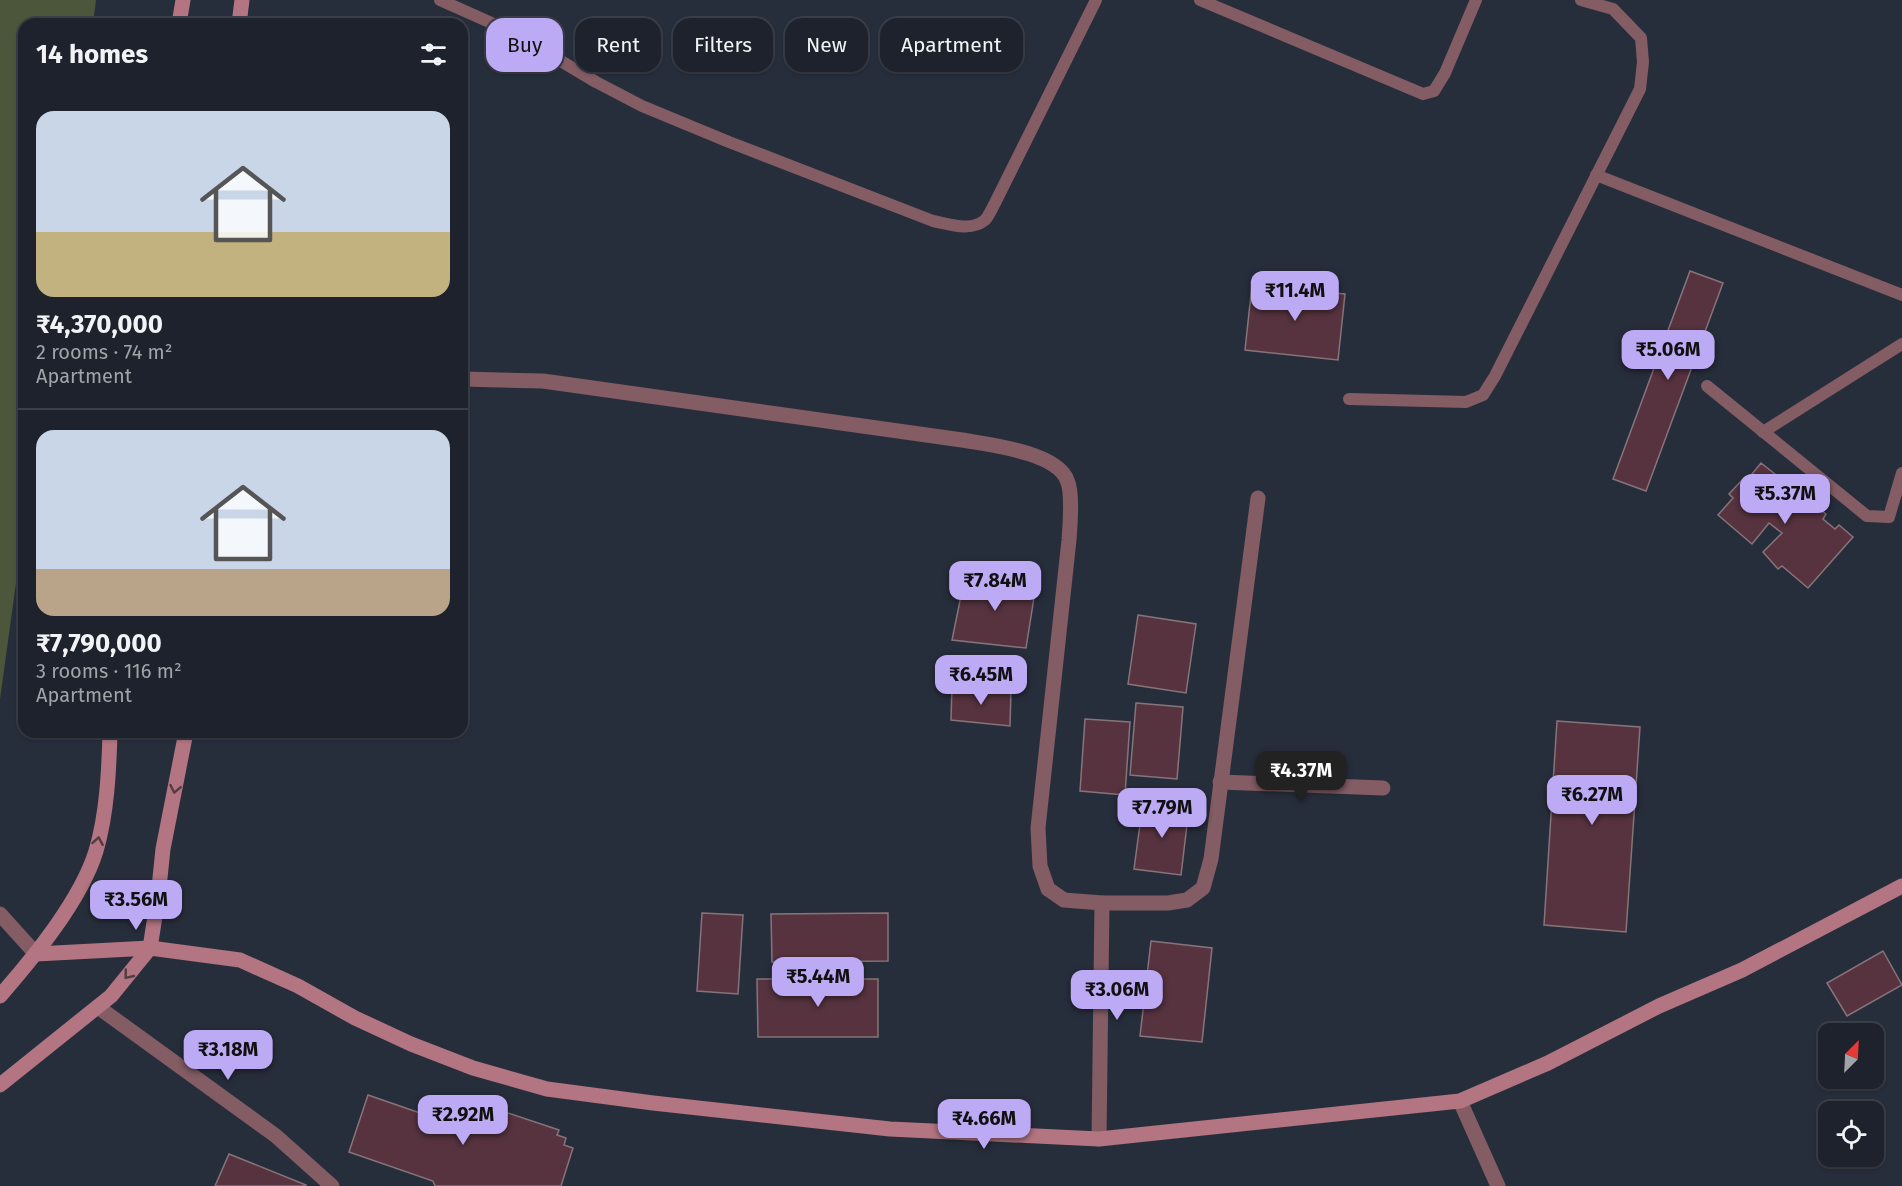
<!DOCTYPE html>
<html lang="en">
<head>
<meta charset="utf-8">
<style>
  :root { --surface:#1d222c; --page:#252a34; --text:#f1f3f6; --muted:#a0a4a9; --line:#3b3f48; --accent:#bcaaf5 }
  body { margin:0; font-family:"Fira Sans",sans-serif; background:var(--page); color:var(--text); height:100vh; display:flex; flex-direction:column; font-size:22px; white-space:nowrap }
  * { box-sizing:border-box; margin:0 }
  p { font-size:20px; color:var(--muted) }
  .icon { flex:none; width:33px; height:33px; fill:none; stroke:currentColor; stroke-width:2; stroke-linecap:round; stroke-linejoin:round }
  .map { position:relative; flex:1; overflow:hidden }
  .side { position:absolute; left:18px; top:18px; width:450px; height:720px; display:flex; flex-direction:column; background:var(--surface); border-radius:18px; box-shadow:0 2px 4px #0004,0 0 0 2px var(--line) }
  .side>* { flex:none }
  .banner { position:absolute; left:486px; top:18px; width:570px; height:54px; display:flex; gap:12px }
  .needle { width:39px; rotate:24deg }
  .buttons { position:absolute; left:1818px; top:1023px; display:grid; gap:12px }
  .buttons a { display:grid; place-items:center; width:66px; height:66px; border-radius:12px; background:var(--surface); box-shadow:0 2px 4px #0004,0 0 0 2px var(--line); font-size:30px }
  .price { position:absolute; translate:-50% -51px; padding:0 14px; border-radius:12px; background:var(--accent); color:#111; font-size:20px; line-height:39px; filter:drop-shadow(0 2px 3px #0008) }
  .price::after { content:''; position:absolute; left:50%; top:36px; width:18px; height:14px; margin-left:-9px; background:inherit; clip-path:polygon(0 0,100% 0,50% 100%) }
  .price.active { background:#222; color:#fff }
  ul { padding:0; list-style:none }
  li { display:grid; align-content:center; gap:12px; height:318px; padding:0 18px }
  li+li { border-top:2px solid var(--line) }
  li span { display:grid; place-items:center; height:186px; border-radius:18px; color:#555 }
  li>.icon { margin-inline-start:auto }
  span .icon { width:108px; height:108px; fill:#fffc; stroke-width:1 }
  li b { font-size:26px }
  h2 { display:flex; justify-content:space-between; align-items:center; height:72px; padding:0 18px; font-size:26px }
  .chip { padding:0 21px; border-radius:18px; background:var(--surface); box-shadow:0 2px 4px #0004,0 0 0 2px var(--line); font-size:21px; line-height:54px }
  .chip.active { background:var(--accent); color:#111 }
  .map>svg:first-child { display:block }
</style>
</head>
<body>
<div class="map">
<svg width="1902" height="1186" viewBox="0 0 1902 1186">
  <rect width="100%" height="100%" fill="#272e3b"/>
  <path fill="#4c563b" d="M0 0H96L93 24H24V525L0 699Z"/>
  <g fill="#57333f" stroke="#87747a" stroke-width="1.5">
    <path d="M1690 271 1723 283 1646 491 1613 479Z"/>
    <path d="M1252 285 1345 294 1338 360 1245 350Z"/>
    <path d="M1761 463 1775 474V478L1782 484 1785 481 1800 494 1796 498 1807 508 1811 503 1826 514 1823 519 1835 529 1839 525 1853 537 1808 588 1782 566 1778 569 1763 552 1782 533 1769 523 1752 544 1718 515 1733 498 1729 494 1741 481 1744 484Z"/>
    <path d="M965 576 1036 585 1026 648 952 640Z"/>
    <path d="M1138 615 1196 624 1186 693 1128 684Z"/>
    <path d="M952 686 1011 691 1010 726 951 720Z"/>
    <path d="M1136 703 1183 707 1177 779 1130 775Z"/>
    <path d="M1085 719 1130 722 1125 795 1080 791Z"/>
    <path d="M1557 721 1640 727 1626 932 1544 925Z"/>
    <path d="M1143 802 1189 808 1181 875 1134 869Z"/>
    <path d="M702 913 743 915 738 994 697 991Z"/>
    <path d="M888 913V961L772 962 771 914Z"/>
    <path d="M1151 941 1212 948 1202 1042 1140 1036Z"/>
    <path d="M1883 951 1902 985 1847 1016 1827 983Z"/>
    <path d="M757 979H878V1037H758Z"/>
    <path d="M368 1095 449 1123 453 1111 464 1115 469 1100 559 1130 557 1135 566 1138 564 1145 573 1148 561 1186H435L433 1181 349 1152Z"/>
    <path d="M229 1154 306 1185V1186H215Z"/>
  </g>
  <g fill="none" stroke-linecap="round" stroke-linejoin="round">
    <g stroke="#835c64" stroke-width="12">
      <path d="M440 0 514 33 596 82 642 106 729 142 933 221C949 224 971 232 985 220 989 216 992 208 995 203L1096 0"/>
      <path d="M1200 0 1423 94 1434 91 1445 73 1476 0"/>
      <path d="M1596 175 1902 295"/>
      <path d="M1707 386 1867 516 1889 517 1902 473"/>
      <path d="M1349 399 1466 402 1483 395 1495 376 1640 89 1643 62 1641 38 1613 9 1581 0"/>
      <path d="M1763 432 1902 344"/>
    </g>
    <g stroke="#835c64" stroke-width="15">
      <path d="M462 379 543 381 962 440C990 445 1056 452 1067 480 1073 492 1070 526 1069 540L1038 828 1040 866 1048 889 1064 900 1102 903H1168L1187 900 1203 888 1211 859 1258 498"/>
      <path d="M1220 782 1383 788"/>
      <path d="M0 914 36 954"/>
      <path d="M98 1007 276 1136 332 1186"/>
      <path d="M1460 1101 1498 1186"/>
      <path d="M1099 1139 1102 903"/>
    </g>
    <g stroke="#b27581" stroke-width="15">
      <path d="M179 24 183 0"/>
      <path d="M239 24 242 0"/>
      <path d="M36 954 150 948 240 960 298 986 355 1018 411 1044 473 1068 547 1089 653 1103 890 1129 1099 1139 1460 1101 1548 1063 1659 1006 1742 970 1902 886"/>
      <path d="M0 996C34 957 81 900 96 851 107 814 109 770 110 732"/>
      <path d="M0 1085 111 996 150 948 158 897 163 849 186 732"/>
    </g>
  </g>
  <defs><path id="oneway-chevron" d="M-2-3.5L2.5 0L-2 3.5" fill="none" stroke-width="1.6" stroke-linecap="round" stroke-linejoin="round" transform="scale(1.5)"/></defs>
  <g stroke="#533c44">
    <use href="#oneway-chevron" transform="translate(175 789) rotate(101)"/>
    <use href="#oneway-chevron" transform="translate(98 841) rotate(-80)"/>
    <use href="#oneway-chevron" transform="translate(128 975) rotate(129)"/>
  </g>
</svg>
<div class="buttons">
<a><svg class="needle" viewBox="-14 -14 28 28"><path d="M0-13l5 13h-10z" fill="#e53935"/><path d="M0 13l5-13h-10z" fill="#a0a4a9"/></svg></a>
<a><svg class="icon" aria-label="locate" viewBox="0 0 24 24"><circle cx="12" cy="12" r="6"/><path d="M12 2v4M12 18v4M2 12h4M18 12h4"/></svg></a>
</div>
<b class="price" style="left:1295px;top:322px">₹11.4M</b>
<b class="price" style="left:1668px;top:381px">₹5.06M</b>
<b class="price" style="left:1785px;top:525px">₹5.37M</b>
<b class="price" style="left:995px;top:612px">₹7.84M</b>
<b class="price" style="left:981px;top:706px">₹6.45M</b>
<b class="price active" style="left:1301px;top:802px">₹4.37M</b>
<b class="price" style="left:1592px;top:826px">₹6.27M</b>
<b class="price" style="left:1162px;top:839px">₹7.79M</b>
<b class="price" style="left:136px;top:931px">₹3.56M</b>
<b class="price" style="left:818px;top:1008px">₹5.44M</b>
<b class="price" style="left:1117px;top:1021px">₹3.06M</b>
<b class="price" style="left:228px;top:1081px">₹3.18M</b>
<b class="price" style="left:463px;top:1146px">₹2.92M</b>
<b class="price" style="left:984px;top:1150px">₹4.66M</b>
<div class="banner">
<a class="chip active">Buy</a>
<a class="chip">Rent</a>
<a class="chip">Filters</a>
<a class="chip">New</a>
<a class="chip">Apartment</a>
</div>
<section class="side">
<h2>14 homes<svg class="icon" aria-label="filters" viewBox="0 0 24 24"><path d="M4 7h16M4 17h16"/><circle cx="9" cy="7" r="2"/><circle cx="15" cy="17" r="2"/></svg></h2>
<ul>
<li><span style="background:linear-gradient(#c9d6e8 65%,#c2b280 0)"><svg class="icon" aria-label="home" viewBox="0 0 24 24"><path d="M3 11l9-7 9 7M6 9v11h12V9"/></svg></span><div><b>₹4,370,000</b><p>2 rooms · 74 m²</p><p>Apartment</p></div></li>
<li><span style="background:linear-gradient(#c9d6e8 75%,#b9a48a 0)"><svg class="icon" aria-label="home" viewBox="0 0 24 24"><path d="M3 11l9-7 9 7M6 9v11h12V9"/></svg></span><div><b>₹7,790,000</b><p>3 rooms · 116 m²</p><p>Apartment</p></div></li>
</ul>
</section>
</div>
</body>
</html>
